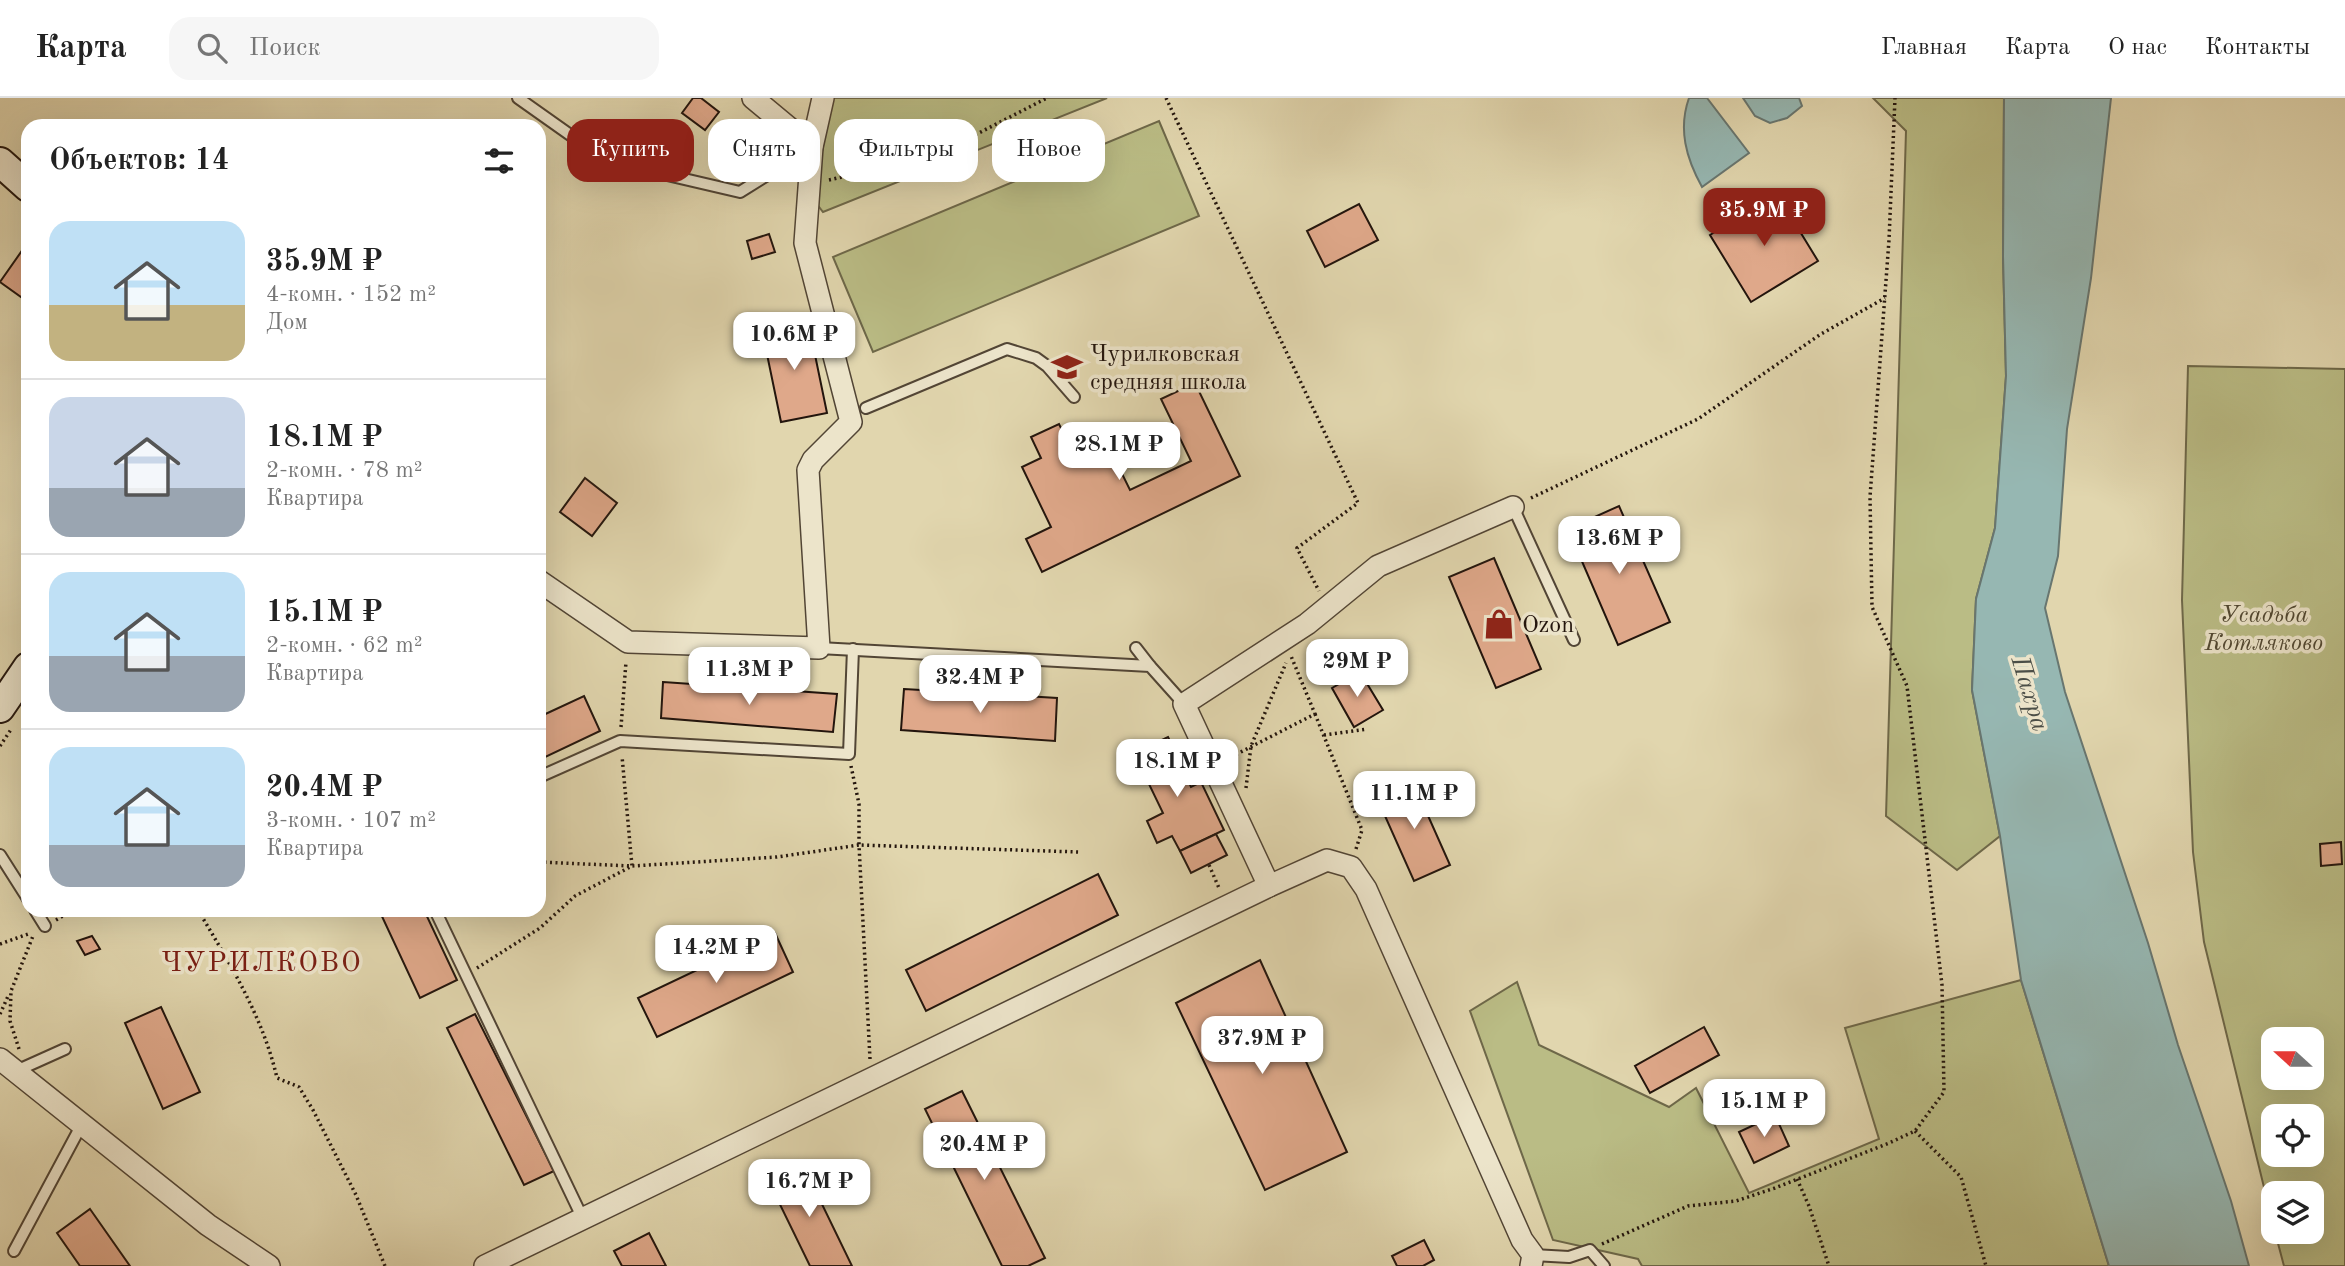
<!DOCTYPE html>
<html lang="ru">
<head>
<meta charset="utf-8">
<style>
  :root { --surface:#fff; --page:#f6f6f6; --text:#222; --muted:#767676; --line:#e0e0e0; --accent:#8f2418 }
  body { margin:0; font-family:"Old Standard TT",serif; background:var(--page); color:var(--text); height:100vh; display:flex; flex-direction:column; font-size:26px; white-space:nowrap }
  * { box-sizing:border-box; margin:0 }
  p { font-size:23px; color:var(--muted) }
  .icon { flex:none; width:38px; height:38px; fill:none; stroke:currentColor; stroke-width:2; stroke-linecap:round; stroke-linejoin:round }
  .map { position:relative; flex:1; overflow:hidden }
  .panel { position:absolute; left:21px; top:21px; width:525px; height:798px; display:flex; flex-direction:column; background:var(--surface); border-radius:21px; box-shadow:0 7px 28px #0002 }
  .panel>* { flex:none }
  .hud { position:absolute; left:567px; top:21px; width:665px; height:63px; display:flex; gap:14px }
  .needle { width:46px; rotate:291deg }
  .fabs { position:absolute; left:2261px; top:929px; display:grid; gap:14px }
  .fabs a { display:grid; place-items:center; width:63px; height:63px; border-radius:14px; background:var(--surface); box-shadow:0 7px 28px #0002; font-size:35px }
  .price { position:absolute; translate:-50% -60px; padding:0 16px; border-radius:14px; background:#fff; color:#222; font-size:23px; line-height:46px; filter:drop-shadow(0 2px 4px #0008) }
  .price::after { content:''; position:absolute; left:50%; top:42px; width:21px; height:16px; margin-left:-10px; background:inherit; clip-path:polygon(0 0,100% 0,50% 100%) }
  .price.active { background:var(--accent); color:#fff }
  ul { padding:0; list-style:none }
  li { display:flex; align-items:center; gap:21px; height:175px; padding:0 28px }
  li+li { border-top:2px solid var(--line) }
  li span { display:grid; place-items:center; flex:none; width:196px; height:140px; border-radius:21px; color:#555 }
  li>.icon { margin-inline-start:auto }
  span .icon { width:84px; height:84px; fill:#fffc; stroke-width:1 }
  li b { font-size:30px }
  h2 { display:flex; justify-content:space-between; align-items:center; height:84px; padding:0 28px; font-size:30px }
  .tag { padding:0 24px; border-radius:21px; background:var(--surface); box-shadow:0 7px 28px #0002; font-size:24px; line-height:63px }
  .tag.active { background:var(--accent); color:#fff }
  header { display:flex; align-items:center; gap:42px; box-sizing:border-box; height:98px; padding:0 35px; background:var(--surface); border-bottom:2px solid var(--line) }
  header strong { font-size:33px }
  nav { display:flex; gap:38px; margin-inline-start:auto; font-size:24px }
  .search { width:490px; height:63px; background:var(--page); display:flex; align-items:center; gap:18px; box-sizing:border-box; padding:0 24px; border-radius:21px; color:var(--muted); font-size:26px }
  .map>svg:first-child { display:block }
</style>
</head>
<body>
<header>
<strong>Карта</strong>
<div class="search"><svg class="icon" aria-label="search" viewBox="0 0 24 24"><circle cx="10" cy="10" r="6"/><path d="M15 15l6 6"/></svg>Поиск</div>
<nav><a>Главная</a><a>Карта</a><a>О нас</a><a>Контакты</a></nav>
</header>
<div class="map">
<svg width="2345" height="1168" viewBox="0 0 2345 1168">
  <rect width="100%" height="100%" fill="#e1d6ae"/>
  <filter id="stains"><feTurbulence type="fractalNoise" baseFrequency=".00286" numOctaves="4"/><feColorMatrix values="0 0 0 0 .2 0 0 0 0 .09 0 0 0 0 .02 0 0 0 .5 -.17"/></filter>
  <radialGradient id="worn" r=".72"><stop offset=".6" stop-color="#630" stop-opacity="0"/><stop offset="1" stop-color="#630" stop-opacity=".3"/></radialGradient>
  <g fill="#babc85" stroke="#6e6849" stroke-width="2" fill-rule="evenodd">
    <path d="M817 0H1107L823 114 796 79Z"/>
    <path d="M1873 0H2004L2003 158 2006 278 1995 430 1976 501 1972 592 2000 738 1957 772 1886 718 1906 33Z"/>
    <path d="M1159 23 1199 118 873 254 833 159Z"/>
    <path d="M2188 268 2345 271V1168H2284L2275 1134H2312V1096H2273V1126L2204 844 2193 754 2182 502ZM2273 942H2312V980H2273ZM2273 1018H2312V1057H2273Z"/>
    <path d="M2021 882 2109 1168H1642L1638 1161 1553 1142 1470 913 1517 884 1539 947 1669 1009 1696 990 1749 1095 1879 1041 1845 930Z"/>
  </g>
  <g fill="#96b7b2" stroke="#687670" stroke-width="2">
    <path d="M1689 0H1707L1749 55 1702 89C1686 60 1678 31 1689 0Z"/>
    <path d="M1743 0H1799L1802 8 1787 20 1770 25 1755 18Z"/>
    <path d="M2004 0H2111L2091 180 2067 331 2058 458 2045 510 2065 594 2148 845 2178 947 2231 1103 2249 1168H2109L2021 882 2000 738 1972 592 1976 501 1995 430 2006 278 2003 158Z"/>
  </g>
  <g fill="#dfa88a" stroke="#23150d" stroke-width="2">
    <path d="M693 0H701L719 14 705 32 682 15Z"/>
    <path d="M1777 96 1818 163 1751 204 1710 137Z"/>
    <path d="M1359 106 1378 142 1325 169 1307 133Z"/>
    <path d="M769 136 775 154 752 161 747 143Z"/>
    <path d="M28 144V204L0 184Z"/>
    <path d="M808 223 827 315 781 324 762 232Z"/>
    <path d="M1195 285 1240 378 1042 474 1026 441 1051 429 1022 369 1041 360 1031 339 1059 326 1069 346 1100 331 1130 392 1191 363 1161 301Z"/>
    <path d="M585 380 617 405 592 438 560 414Z"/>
    <path d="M1619 408 1670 524 1618 547 1568 431Z"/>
    <path d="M1494 460 1541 571 1496 590 1449 479Z"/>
    <path d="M1360 574 1383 612 1354 629 1332 590Z"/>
    <path d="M663 584 837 596 833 634 661 620Z"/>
    <path d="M904 591 1057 600 1055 643 901 632Z"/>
    <path d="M584 598 600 633 539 662V619Z"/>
    <path d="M1168 639 1191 689 1201 684 1224 732 1180 753 1172 738 1157 745 1147 723 1163 715 1134 655Z"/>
    <path d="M1413 684 1450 767 1414 783 1377 700Z"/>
    <path d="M1216 736 1227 757 1191 775 1180 753Z"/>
    <path d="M2341 744 2342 766 2321 768 2320 746Z"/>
    <path d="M1098 776 1118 817 926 913 906 872Z"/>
    <path d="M379 812H424L457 882 420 900Z"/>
    <path d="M775 835 793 874 657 939 638 900Z"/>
    <path d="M92 838 100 851 85 857 77 843Z"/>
    <path d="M1260 862 1347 1054 1265 1092 1176 905Z"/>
    <path d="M161 909 200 994 163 1011 125 925Z"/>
    <path d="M475 916 554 1073 524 1087 447 930Z"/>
    <path d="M1704 929 1719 957 1650 995 1635 968Z"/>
    <path d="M962 993 1045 1160 1028 1168H1002L925 1011Z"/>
    <path d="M1775 1017 1789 1048 1754 1065 1739 1034Z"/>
    <path d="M802 1065 852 1168H810L768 1082Z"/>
    <path d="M90 1111 130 1168H80L57 1135Z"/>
    <path d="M649 1135 666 1168H622L614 1153Z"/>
    <path d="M1424 1142 1434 1162 1423 1168H1397L1392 1158Z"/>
  </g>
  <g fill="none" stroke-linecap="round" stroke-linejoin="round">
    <g stroke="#524535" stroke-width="14">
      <g id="lane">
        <path d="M518 0 607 63 740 94 812 49"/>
        <path d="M866 310 1007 251 1036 260 1047 268 1074 299"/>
        <path d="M1513 409 1574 542"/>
        <path d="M819 550 1150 568 1184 606"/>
        <path d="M1136 550 1150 568"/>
        <path d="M539 679 620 643 849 656 853 551"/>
        <path d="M0 757 28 801"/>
        <path d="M35 812 45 828"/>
        <path d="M435 812 583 1121"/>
        <path d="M16 973 65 951"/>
        <path d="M14 1153 82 1026"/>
        <path d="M1533 1157 1569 1159 1590 1152 1604 1168"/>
      </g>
    </g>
    <g stroke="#524535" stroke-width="24">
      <g id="street">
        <path d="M753 0 812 49"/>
        <path d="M539 483 628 544 819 550 808 372 813 362 851 324 805 145 812 49 823 0"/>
        <path d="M1269 788 1184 606 1307 526 1378 468 1513 409"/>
        <path d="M0 961 208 1127 269 1168"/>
        <path d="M485 1168 1269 788 1327 762 1351 769 1366 791 1522 1142 1533 1157 1531 1168"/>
      </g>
    </g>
    <g stroke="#23150d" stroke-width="32">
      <g id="secondary">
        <path d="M0 64 28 89"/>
        <path d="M0 610 28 569"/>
      </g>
    </g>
    <g stroke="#23150d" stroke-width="3.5" stroke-dasharray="2 3.5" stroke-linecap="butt">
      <path d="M1166 0 1358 405 1297 450 1319 493"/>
      <path d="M829 82 934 58 1047 0"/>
      <path d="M1531 400 1698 321 1821 236 1885 200"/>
      <path d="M1315 616 1362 732 1356 751"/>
      <path d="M621 629 626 564"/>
      <path d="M1324 637 1367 631"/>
      <path d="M0 648 12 630"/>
      <path d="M1231 659 1315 616 1291 558"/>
      <path d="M851 668 859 706V747L1079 754"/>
      <path d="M1246 690 1251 648 1286 565"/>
      <path d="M539 764 632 768 777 759 859 747 870 961"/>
      <path d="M1209 767 1219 790"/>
      <path d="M198 812C230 866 263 919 277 980L299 989 313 1012 356 1097 385 1168"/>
      <path d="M56 822 73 812"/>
      <path d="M0 846 31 835"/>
      <path d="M477 870 540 830 575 798 632 768 622 658"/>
      <path d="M0 916 9 896"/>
      <path d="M19 951 10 923 11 893 33 838"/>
      <path d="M1915 1033 1961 1079 1986 1168"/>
      <path d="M1797 1081 1809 1108 1829 1168"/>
      <path d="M1602 1146 1688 1108 1736 1103 1775 1090 1889 1045 1915 1033 1944 994 1942 887 1907 588 1872 509 1870 399 1889 142 1895 0"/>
    </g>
    <use href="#lane" stroke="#ece4ca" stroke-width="10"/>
    <use href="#street" stroke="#ece4ca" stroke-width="21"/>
    <use href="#secondary" stroke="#ece4ca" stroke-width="28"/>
  </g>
  <defs>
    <g id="school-bare" transform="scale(2.415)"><path d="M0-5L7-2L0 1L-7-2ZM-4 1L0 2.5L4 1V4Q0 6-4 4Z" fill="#8f2418" stroke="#ece4ca" stroke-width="2.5" paint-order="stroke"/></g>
    <g id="shop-bare" transform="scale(2.415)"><path d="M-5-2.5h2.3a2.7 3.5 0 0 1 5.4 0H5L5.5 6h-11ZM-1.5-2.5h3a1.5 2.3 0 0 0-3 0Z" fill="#8f2418" stroke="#ece4ca" stroke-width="2.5" paint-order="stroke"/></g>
  </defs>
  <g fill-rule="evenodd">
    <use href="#school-bare" x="1067" y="269"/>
    <use href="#shop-bare" x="1499" y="526"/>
  </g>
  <g text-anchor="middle" stroke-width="7" stroke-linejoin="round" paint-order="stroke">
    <g font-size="24" fill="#23150d" stroke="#ece4ca" text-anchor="start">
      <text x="1090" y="263">Чурилковская<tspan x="1090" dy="28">средняя школа</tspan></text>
      <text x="1522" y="534">Ozon</text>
    </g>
    <g font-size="24" font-style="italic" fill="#504731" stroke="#ece4ca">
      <text x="2264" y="524">Усадьба<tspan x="2264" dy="28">Котляково</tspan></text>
    </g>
    <g font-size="26" font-style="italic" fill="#4b4e47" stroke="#ece4ca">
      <text transform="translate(2031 595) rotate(73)" y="9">Пахра</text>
    </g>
    <g font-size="28" letter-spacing="2" fill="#7a1f14" stroke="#ece4ca">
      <text x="262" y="873">ЧУРИЛКОВО</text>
    </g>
  </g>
  <rect width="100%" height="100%" filter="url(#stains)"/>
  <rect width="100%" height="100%" fill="url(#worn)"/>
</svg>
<div class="fabs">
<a><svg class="needle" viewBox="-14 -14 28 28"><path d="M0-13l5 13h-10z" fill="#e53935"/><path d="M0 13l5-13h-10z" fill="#767676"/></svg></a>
<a><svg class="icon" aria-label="locate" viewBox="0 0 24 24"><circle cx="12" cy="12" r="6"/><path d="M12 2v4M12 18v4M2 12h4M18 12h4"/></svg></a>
<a><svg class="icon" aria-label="layers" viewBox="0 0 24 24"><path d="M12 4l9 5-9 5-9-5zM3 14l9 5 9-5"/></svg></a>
</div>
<b class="price active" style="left:1764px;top:150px">35.9M ₽</b>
<b class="price" style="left:794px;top:274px">10.6M ₽</b>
<b class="price" style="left:1119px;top:384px">28.1M ₽</b>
<b class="price" style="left:1619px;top:478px">13.6M ₽</b>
<b class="price" style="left:1357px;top:601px">29M ₽</b>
<b class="price" style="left:749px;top:609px">11.3M ₽</b>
<b class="price" style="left:980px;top:617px">32.4M ₽</b>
<b class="price" style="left:1177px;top:701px">18.1M ₽</b>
<b class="price" style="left:1414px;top:733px">11.1M ₽</b>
<b class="price" style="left:716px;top:887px">14.2M ₽</b>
<b class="price" style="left:1262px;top:978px">37.9M ₽</b>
<b class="price" style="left:1764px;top:1041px">15.1M ₽</b>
<b class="price" style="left:984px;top:1084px">20.4M ₽</b>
<b class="price" style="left:809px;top:1121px">16.7M ₽</b>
<div class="hud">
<a class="tag active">Купить</a>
<a class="tag">Снять</a>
<a class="tag">Фильтры</a>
<a class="tag">Новое</a>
</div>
<section class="panel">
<h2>Объектов: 14<svg class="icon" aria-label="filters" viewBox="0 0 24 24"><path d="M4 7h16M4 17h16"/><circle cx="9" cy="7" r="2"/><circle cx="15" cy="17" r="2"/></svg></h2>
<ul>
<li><span style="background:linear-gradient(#bfe0f5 60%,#c2b280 0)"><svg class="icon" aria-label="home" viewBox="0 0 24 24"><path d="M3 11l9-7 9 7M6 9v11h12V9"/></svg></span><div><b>35.9M ₽</b><p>4-комн. · 152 m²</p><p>Дом</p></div></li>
<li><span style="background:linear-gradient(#c9d6e8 65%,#9aa5b1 0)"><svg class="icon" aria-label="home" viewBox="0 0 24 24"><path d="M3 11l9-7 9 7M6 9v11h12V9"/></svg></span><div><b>18.1M ₽</b><p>2-комн. · 78 m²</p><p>Квартира</p></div></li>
<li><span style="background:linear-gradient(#bfe0f5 60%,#9aa5b1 0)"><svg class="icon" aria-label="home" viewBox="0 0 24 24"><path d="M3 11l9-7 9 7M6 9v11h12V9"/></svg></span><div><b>15.1M ₽</b><p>2-комн. · 62 m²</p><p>Квартира</p></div></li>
<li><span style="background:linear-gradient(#bfe0f5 70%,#9aa5b1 0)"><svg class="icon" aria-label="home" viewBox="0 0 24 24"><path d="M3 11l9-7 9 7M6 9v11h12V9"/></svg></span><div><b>20.4M ₽</b><p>3-комн. · 107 m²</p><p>Квартира</p></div></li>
</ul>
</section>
</div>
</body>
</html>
